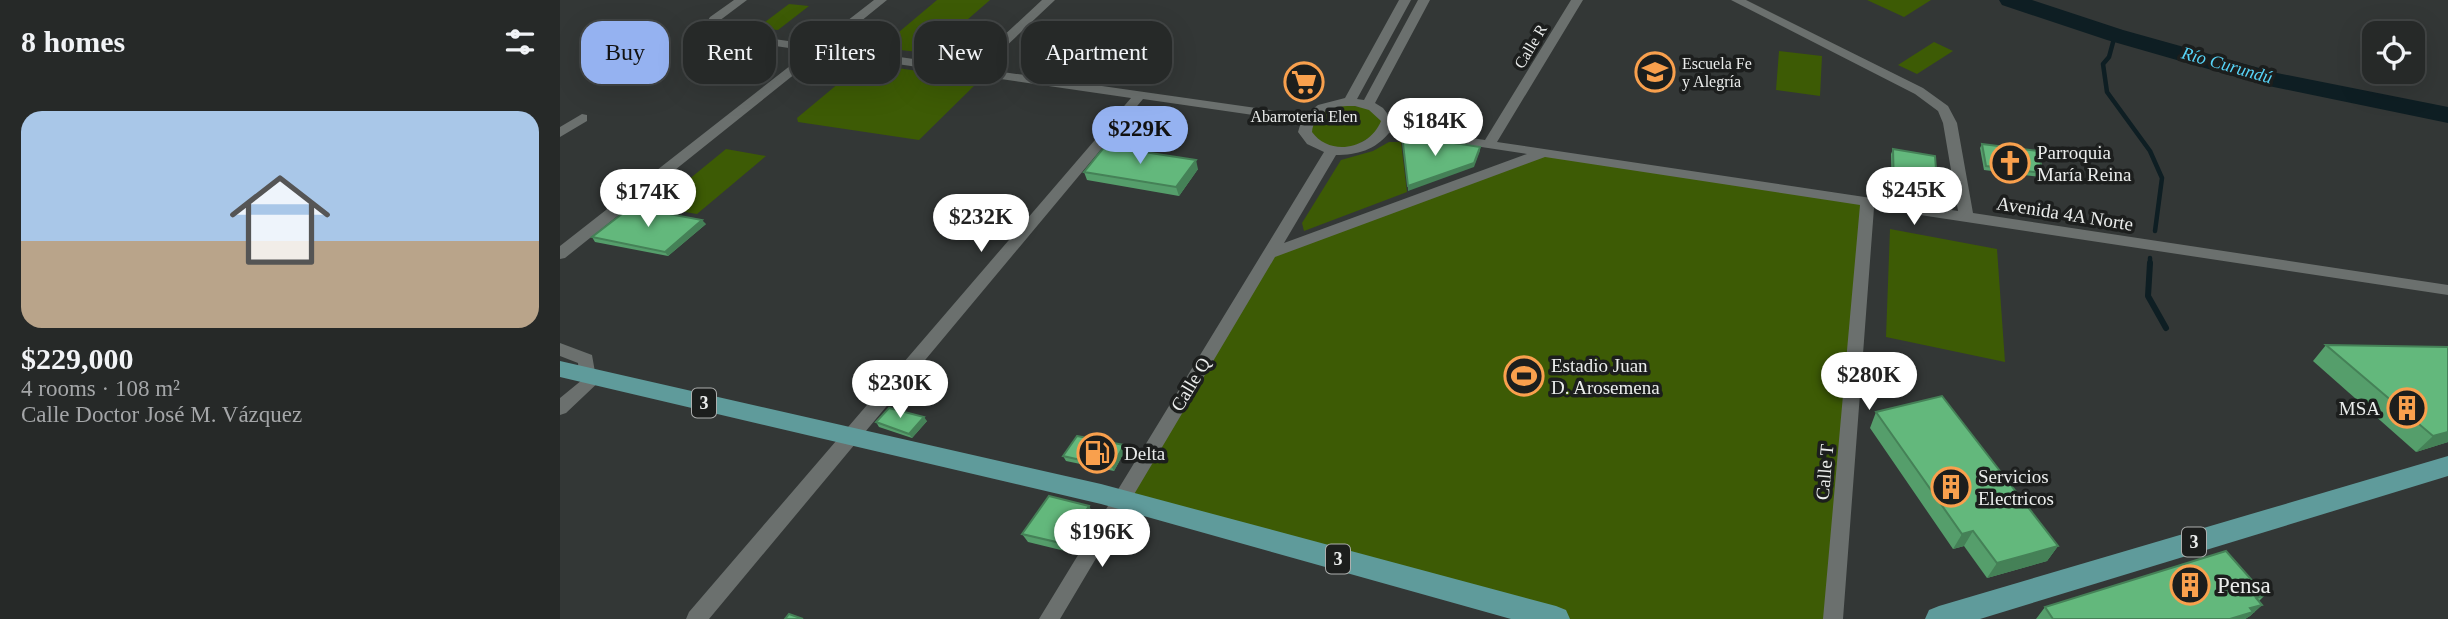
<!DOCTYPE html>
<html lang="en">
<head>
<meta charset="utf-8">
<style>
  :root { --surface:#262928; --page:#323534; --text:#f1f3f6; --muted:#a4a6a8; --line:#424545; --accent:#95b2f1 }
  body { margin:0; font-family:"Times New Roman",serif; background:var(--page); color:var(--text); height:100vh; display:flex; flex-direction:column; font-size:26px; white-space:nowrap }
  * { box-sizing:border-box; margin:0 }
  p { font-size:23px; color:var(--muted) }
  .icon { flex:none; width:38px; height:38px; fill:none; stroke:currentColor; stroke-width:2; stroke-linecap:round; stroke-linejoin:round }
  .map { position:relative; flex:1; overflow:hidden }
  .details { display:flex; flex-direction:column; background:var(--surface); width:560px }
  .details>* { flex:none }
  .guide { position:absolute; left:21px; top:21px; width:665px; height:63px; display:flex; gap:14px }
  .tools { position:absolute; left:1802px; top:21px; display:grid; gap:14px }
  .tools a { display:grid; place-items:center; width:63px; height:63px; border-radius:14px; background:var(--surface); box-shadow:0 7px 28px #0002,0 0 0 2px var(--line); font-size:35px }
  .price { position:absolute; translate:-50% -60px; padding:0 16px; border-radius:24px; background:#fff; color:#222; font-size:23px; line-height:46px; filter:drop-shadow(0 2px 4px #0008) }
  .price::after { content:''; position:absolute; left:50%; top:42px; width:21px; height:16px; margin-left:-10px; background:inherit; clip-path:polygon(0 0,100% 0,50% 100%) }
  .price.selected { background:var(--accent); color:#111 }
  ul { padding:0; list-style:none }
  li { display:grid; align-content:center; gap:14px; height:371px; padding:0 21px }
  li+li { border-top:2px solid var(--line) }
  li span { display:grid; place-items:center; height:217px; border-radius:21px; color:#555 }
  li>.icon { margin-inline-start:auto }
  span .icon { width:126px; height:126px; fill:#fffc; stroke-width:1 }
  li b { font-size:30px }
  h2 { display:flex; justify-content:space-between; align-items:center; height:84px; padding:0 21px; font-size:30px }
  .pill { padding:0 24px; border-radius:21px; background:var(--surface); box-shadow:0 7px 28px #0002,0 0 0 2px var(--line); font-size:24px; line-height:63px }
  .pill.selected { background:var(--accent); color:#111 }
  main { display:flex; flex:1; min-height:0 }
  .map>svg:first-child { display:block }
</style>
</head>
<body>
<main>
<section class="details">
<h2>8 homes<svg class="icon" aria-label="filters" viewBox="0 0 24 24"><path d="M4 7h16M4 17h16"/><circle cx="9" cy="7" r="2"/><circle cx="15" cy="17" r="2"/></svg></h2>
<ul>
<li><span style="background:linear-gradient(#a9c7e8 60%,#b9a48a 0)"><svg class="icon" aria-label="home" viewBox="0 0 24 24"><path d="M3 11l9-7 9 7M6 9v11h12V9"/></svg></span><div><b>$229,000</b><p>4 rooms · 108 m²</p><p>Calle Doctor José M. Vázquez</p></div></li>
</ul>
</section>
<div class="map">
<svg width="1888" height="619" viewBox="0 0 1888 619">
  <rect width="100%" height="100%" fill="#333736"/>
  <g fill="#3d5b05">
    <path d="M377 0H430L369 53 320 48Z"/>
    <path d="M1307 0H1371L1344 17Z"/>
    <path d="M229 4 249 6 218 30 197 28Z"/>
    <path d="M1374 42 1393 51 1357 74 1338 65Z"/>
    <path d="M1219 51 1262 56 1260 96 1216 90Z"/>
    <path d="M303 63 420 80 359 140 238 122 237 118Z"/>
    <path d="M772 104 816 108 826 129 787 150 753 143 748 119Z"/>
    <path d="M829 142H841L847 192 744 231 742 223 781 160 813 151Z"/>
    <path d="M166 149 206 156 137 214 95 207Z"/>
    <path d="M984 153 1307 202 1273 619H996L561 499 710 253Z"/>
    <path d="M1330 229 1437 249 1445 362 1326 337Z"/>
  </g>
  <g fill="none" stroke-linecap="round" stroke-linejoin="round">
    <g stroke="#0e1e23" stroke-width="4.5">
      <path d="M1555 35 1549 57 1543 64 1547 92 1590 151 1602 178 1595 231"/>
      <path d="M1590 265V258"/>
    </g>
    <path stroke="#0e1e23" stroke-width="6" d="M1590 263 1588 296 1606 328"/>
    <path fill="#0e1e23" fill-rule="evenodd" d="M1439 0H1472L1563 30 1717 73 1888 107V123L1704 85 1547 40 1442 5Z"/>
    <g fill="#6b706e" fill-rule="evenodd">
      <path d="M174 0H187L159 21 156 27 158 31 256 45 314 0H327L269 47 410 67 482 0H495L422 69 745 115 758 105 785 98 839 0H851L797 99 804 100 858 0H870L815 103 823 108 833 121 832 126 925 140 1011 0H1023L937 142 1398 211 1383 123 1378 111 1355 94 1171 0H1186L1363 88 1388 106 1397 123 1413 213 1888 285V295L1314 208 1283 619H1263L1300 205 985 157 715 257 500 619H479L764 152 747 144 738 132 741 122 583 99 149 619H126L129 612 571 98 261 53 5 258 0 259V246L249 51 149 36 144 27 150 17ZM795 106 809 110 821 121C810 149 770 157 752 132 754 110 776 105 795 106ZM829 133 967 154 724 243 776 155C797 155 815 150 829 133Z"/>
      <path d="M22 114 27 115V121L0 137V127Z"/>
      <path d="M0 343 32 355 35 372 41 373 43 378 6 413 0 415V398L22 380 19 375 18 363 0 356Z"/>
    </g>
    <g fill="#5f9b9b" fill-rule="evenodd">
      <path d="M0 361 541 484 996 606 1006 610 1010 619H951L541 504 0 377Z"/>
      <path d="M1888 456V476L1420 619H1365L1369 610 1379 606Z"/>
    </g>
  </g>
  <g fill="#559e6b">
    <path d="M1422 144 1483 173 1481 177 1424 170 1420 148Z"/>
    <path d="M1333 149 1378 196 1376 200 1332 193 1331 154Z"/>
    <path d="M638 169 619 196 527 180 524 172Z"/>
    <path d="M146 224 108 256 35 242 32 237Z"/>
    <path d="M1766 345 1888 442 1856 452 1753 361Z"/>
    <path d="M1316 412 1498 546 1487 561 1427 578 1404 546 1393 549 1310 428Z"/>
    <path d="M367 421 352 438 319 427 316 422Z"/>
    <path d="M564 445 566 449 554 471 506 461 503 456Z"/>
    <path d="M529 506 533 514 509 552 468 542 462 534Z"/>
    <path d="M1705 595 1699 601 1702 605 1690 616 1685 619H1476L1485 607Z"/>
  </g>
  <g fill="#458157">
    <path d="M920 147V151L914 167 848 191V186Z"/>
    <path d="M636 160 638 169 619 196 616 187Z"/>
    <path d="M142 220 146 224 108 256 105 252Z"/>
    <path d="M364 417 367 421 352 438 349 434Z"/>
    <path d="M1888 432V442L1856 452 1873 436Z"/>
    <path d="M564 445 566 449 554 471 552 467Z"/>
    <path d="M529 506 533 514 509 552 505 544Z"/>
    <path d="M1413 531 1404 546 1393 549 1402 534Z"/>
    <path d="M1498 546 1487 561 1427 578 1437 563Z"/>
    <path d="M1702 605 1690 616 1685 619H1670L1690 608Z"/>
  </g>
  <g fill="#63b87c" stroke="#458157" stroke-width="2">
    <path d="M842 135 920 147 914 163 848 186Z"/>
    <path d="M1422 144 1478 151 1483 173 1426 166Z"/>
    <path d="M545 146 636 160 616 187 524 172Z"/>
    <path d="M1333 149 1375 156 1378 196 1334 189Z"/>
    <path d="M71 207 142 220 105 252 32 237Z"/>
    <path d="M1766 345 1888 347V432L1873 436Z"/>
    <path d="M1382 396 1498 546 1437 563 1413 531 1402 534 1316 412Z"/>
    <path d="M329 408 364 417 349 434 316 422Z"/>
    <path d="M517 436 564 445 552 467 503 456Z"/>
    <path d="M489 496 529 506 505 544 462 534Z"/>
    <path d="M1666 551 1705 595 1696 598 1702 605 1690 608 1693 612 1670 619H1493L1485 607Z"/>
    <path d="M229 614 243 619H225Z"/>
  </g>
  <defs>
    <g id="school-ring" transform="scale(2.0125)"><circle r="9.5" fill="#1c1e1d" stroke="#f9a04d" stroke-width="1.5"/><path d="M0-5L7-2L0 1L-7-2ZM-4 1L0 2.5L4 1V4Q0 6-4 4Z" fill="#f9a04d"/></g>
    <g id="supermarket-ring" transform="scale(2.0125)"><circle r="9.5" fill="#1c1e1d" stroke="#f9a04d" stroke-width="1.5"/><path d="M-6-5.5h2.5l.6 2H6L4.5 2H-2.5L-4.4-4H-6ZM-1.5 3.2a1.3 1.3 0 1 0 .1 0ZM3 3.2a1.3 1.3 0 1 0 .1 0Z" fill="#f9a04d"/></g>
    <g id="church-ring" transform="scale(2.0125)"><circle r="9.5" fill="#1c1e1d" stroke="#f9a04d" stroke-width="1.5"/><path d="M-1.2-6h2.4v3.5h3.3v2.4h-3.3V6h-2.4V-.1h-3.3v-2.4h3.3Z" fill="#f9a04d"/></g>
    <g id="stadium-ring" transform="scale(2.0125)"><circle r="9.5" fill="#1c1e1d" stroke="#f9a04d" stroke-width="1.5"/><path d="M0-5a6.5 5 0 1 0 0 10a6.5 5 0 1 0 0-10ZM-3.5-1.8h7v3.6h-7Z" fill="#f9a04d"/></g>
    <g id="building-ring" transform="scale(2.0125)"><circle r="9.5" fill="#1c1e1d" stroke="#f9a04d" stroke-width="1.5"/><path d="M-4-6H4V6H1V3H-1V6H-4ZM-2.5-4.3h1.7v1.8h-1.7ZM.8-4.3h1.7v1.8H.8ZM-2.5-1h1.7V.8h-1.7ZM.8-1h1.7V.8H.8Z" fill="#f9a04d"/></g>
    <g id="fuel-ring" transform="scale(2.0125)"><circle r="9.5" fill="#1c1e1d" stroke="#f9a04d" stroke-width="1.5"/><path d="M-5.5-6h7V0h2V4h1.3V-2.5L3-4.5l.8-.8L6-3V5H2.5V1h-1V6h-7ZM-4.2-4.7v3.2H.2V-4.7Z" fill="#f9a04d"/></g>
  </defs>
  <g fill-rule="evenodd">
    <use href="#school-ring" x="1095" y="72"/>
    <use href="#supermarket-ring" x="744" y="82"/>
    <use href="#church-ring" x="1450" y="163"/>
    <use href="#stadium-ring" x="964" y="376"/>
    <use href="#building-ring" x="1847" y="408"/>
    <use href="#fuel-ring" x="537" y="453"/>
    <use href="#building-ring" x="1391" y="487"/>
    <use href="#building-ring" x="1630" y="585"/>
  </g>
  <g text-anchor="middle" stroke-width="7" stroke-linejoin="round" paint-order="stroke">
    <g font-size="16" fill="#ebedec" stroke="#1c1e1d">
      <text transform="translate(970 46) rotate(-59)" y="6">Calle R</text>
    </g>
    <g font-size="16" fill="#ebedec" stroke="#1c1e1d" text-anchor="start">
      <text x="1122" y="69">Escuela Fe<tspan x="1122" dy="18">y Alegría</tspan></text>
      <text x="744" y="122" text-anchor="middle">Abarroteria Elen</text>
    </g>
    <g font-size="18" font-style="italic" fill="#57d5f9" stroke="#1c1e1d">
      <text transform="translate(1667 65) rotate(16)" y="6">Río Curundú</text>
    </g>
    <g fill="#1c1e1d" stroke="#adafae" stroke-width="2">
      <rect x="132" y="388.5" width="24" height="29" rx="5"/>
      <rect x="1622" y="527.5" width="24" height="29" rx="5"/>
      <rect x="766" y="544.5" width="24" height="29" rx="5"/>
    </g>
    <g font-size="18" font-weight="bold" fill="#ebedec">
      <text x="144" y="409">3</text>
      <text x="1634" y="548">3</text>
      <text x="778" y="565">3</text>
    </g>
    <g font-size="19" fill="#ebedec" stroke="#1c1e1d" text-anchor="start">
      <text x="1477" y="159">Parroquia<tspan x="1477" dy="22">María Reina</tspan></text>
      <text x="991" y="372">Estadio Juan<tspan x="991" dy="22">D. Arosemena</tspan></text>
      <text x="1820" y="415" text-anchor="end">MSA</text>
      <text x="564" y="460">Delta</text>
      <text x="1418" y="483">Servicios<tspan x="1418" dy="22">Electricos</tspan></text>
    </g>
    <g font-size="19" fill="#ebedec" stroke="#1c1e1d">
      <text transform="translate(1505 213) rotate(9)" y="7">Avenida 4A Norte</text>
      <text transform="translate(630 384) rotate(-59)" y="7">Calle Q</text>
      <text transform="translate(1264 472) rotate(-85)" y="7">Calle T</text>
    </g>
    <g font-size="23" fill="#ebedec" stroke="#1c1e1d" text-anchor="start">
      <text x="1657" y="593">Pensa</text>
    </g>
  </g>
</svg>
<div class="tools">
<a><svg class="icon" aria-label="locate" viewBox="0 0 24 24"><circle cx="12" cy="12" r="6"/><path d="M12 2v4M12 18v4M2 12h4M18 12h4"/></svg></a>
</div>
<b class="price" style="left:875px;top:158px">$184K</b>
<b class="price selected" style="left:580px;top:166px">$229K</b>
<b class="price" style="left:1354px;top:227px">$245K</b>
<b class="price" style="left:88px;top:229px">$174K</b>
<b class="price" style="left:421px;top:254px">$232K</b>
<b class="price" style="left:1309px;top:412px">$280K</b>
<b class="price" style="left:340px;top:420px">$230K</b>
<b class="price" style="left:542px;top:569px">$196K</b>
<div class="guide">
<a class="pill selected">Buy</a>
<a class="pill">Rent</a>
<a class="pill">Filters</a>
<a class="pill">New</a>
<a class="pill">Apartment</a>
</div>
</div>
</main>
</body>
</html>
